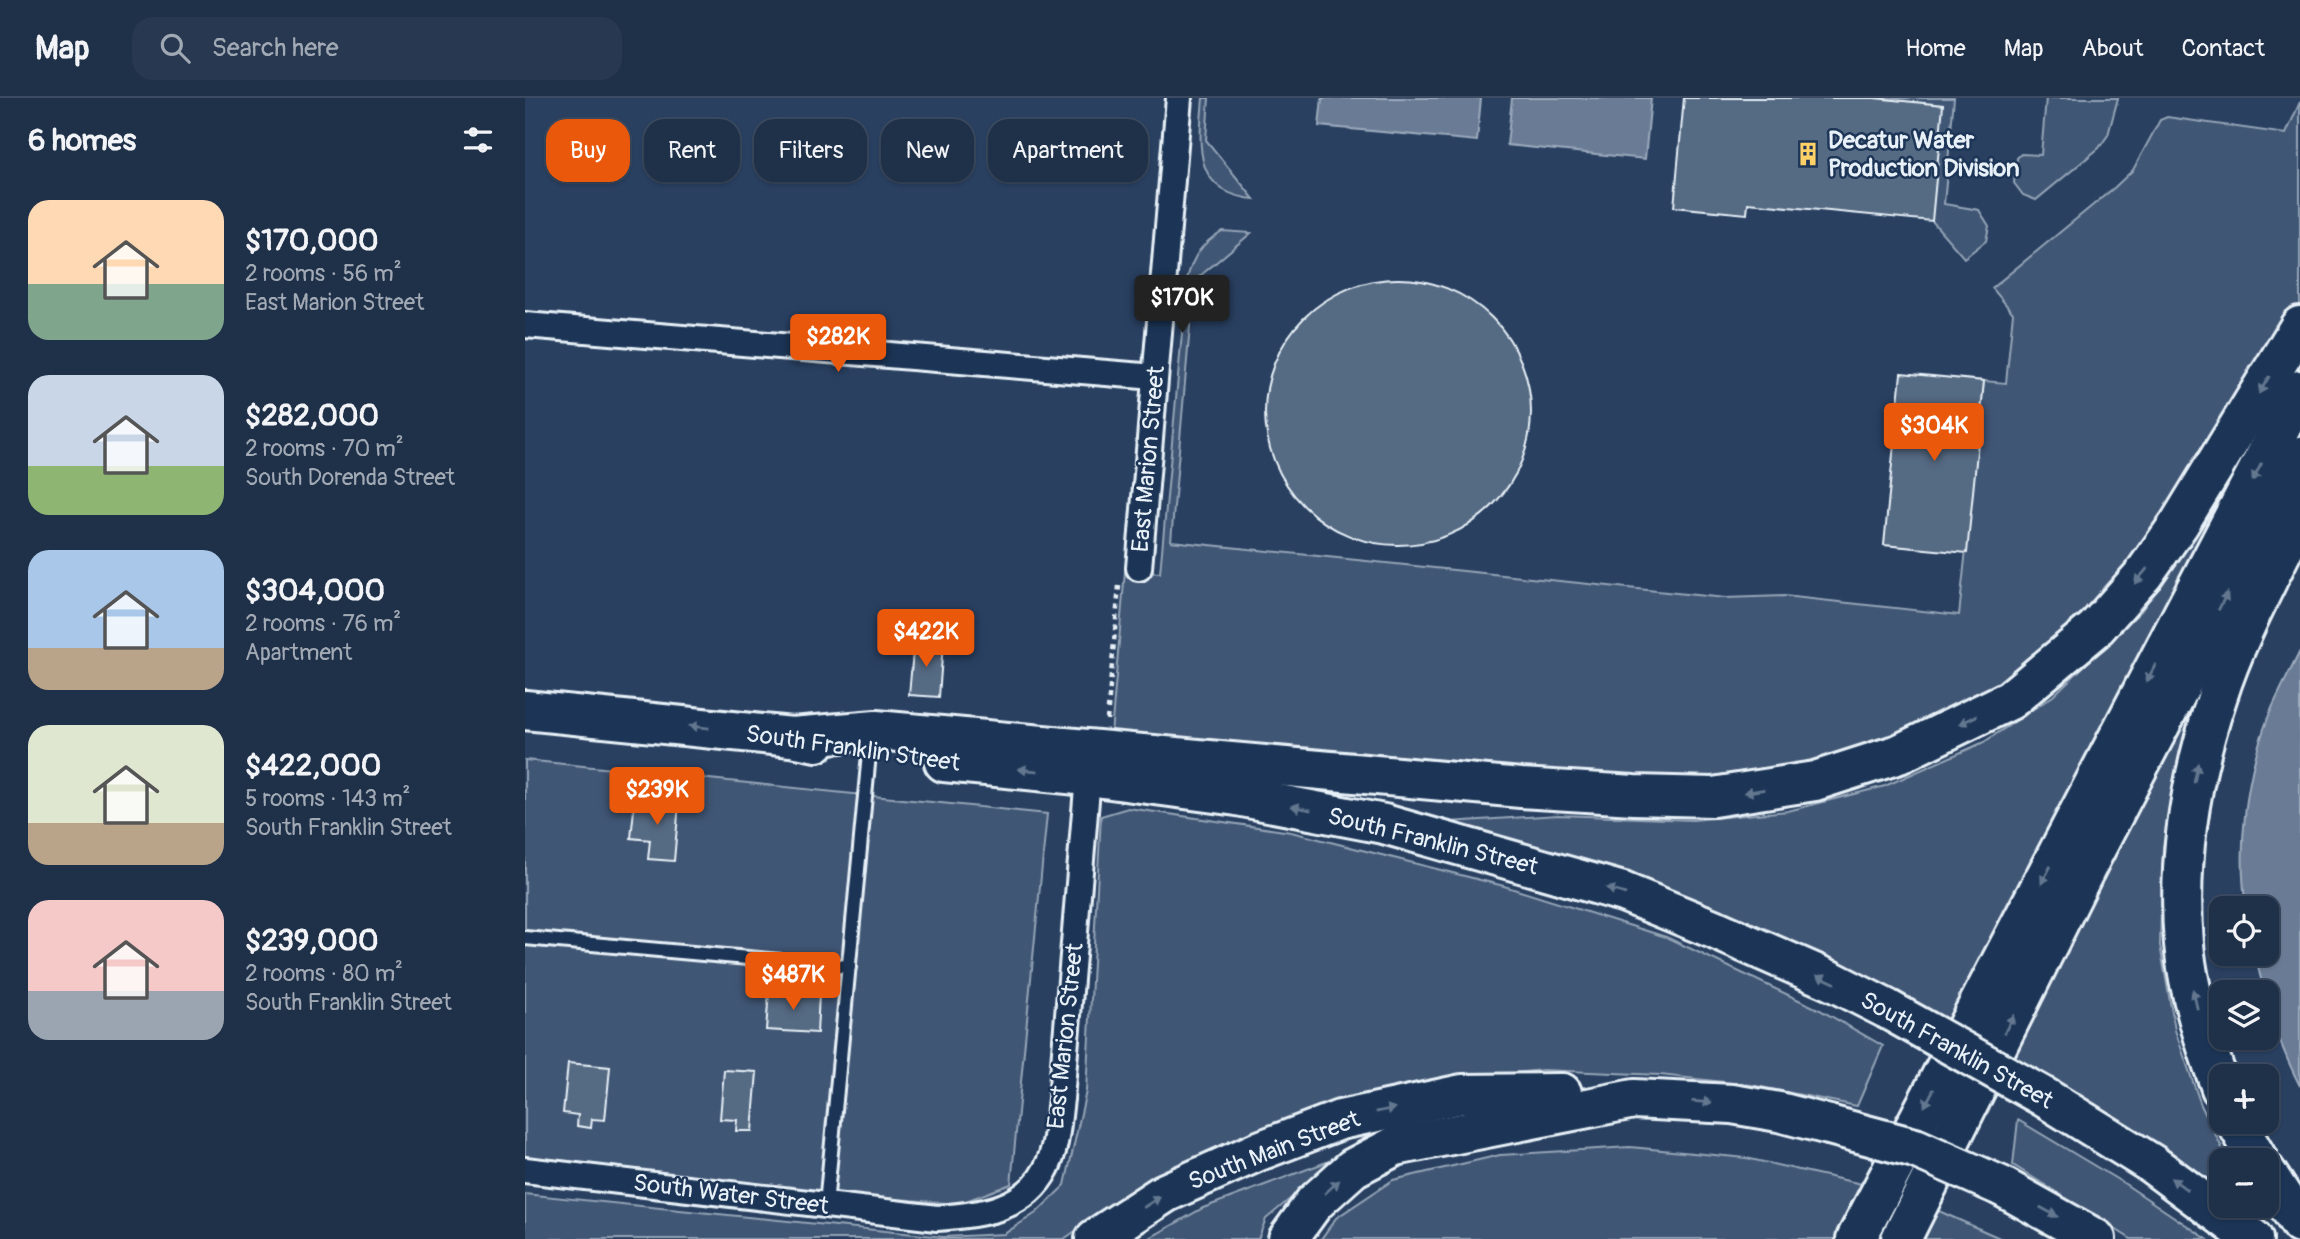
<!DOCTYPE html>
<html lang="en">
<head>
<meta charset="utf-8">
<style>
  :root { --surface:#1f3049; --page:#273850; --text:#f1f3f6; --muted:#a1a9b4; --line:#3c4b61; --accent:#ea580c }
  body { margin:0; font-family:Pangolin,sans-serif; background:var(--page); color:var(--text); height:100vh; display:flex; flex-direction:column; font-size:26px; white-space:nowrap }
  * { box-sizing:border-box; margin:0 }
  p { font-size:23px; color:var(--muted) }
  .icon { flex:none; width:38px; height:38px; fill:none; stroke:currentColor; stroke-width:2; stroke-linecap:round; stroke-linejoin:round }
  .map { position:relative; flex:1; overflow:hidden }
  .details { display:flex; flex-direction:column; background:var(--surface); width:525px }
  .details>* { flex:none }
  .top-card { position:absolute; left:21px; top:21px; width:665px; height:63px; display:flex; gap:14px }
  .fabs { position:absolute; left:1684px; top:798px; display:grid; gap:14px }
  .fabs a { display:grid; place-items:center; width:70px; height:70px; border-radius:14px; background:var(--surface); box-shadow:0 2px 5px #0004,0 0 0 2px var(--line); font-size:35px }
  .price { position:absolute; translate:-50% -60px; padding:0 16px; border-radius:7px; background:var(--accent); color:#fff; font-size:23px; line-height:46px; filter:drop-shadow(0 2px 4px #0008) }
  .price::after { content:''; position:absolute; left:50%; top:42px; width:21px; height:16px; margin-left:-10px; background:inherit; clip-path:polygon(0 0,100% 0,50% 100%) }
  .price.on { background:#222; color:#fff }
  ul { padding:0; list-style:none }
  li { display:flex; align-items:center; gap:21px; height:175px; padding:0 28px }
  li span { display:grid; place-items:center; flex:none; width:196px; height:140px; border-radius:21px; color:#555 }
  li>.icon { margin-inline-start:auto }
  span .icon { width:84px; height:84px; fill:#fffc; stroke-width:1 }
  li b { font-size:30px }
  h2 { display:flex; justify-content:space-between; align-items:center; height:84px; padding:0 28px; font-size:30px }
  .pill { padding:0 24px; border-radius:21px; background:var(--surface); box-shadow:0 2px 5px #0004,0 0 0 2px var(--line); font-size:24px; line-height:63px }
  .pill.on { background:var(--accent); color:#fff }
  header { display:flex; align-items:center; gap:42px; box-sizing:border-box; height:98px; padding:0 35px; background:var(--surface); border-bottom:2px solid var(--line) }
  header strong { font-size:33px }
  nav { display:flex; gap:38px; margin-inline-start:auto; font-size:24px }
  .search { width:490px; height:63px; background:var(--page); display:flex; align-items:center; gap:18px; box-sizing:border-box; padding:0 24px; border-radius:21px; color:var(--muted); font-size:26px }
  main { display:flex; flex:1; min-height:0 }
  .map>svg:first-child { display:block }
</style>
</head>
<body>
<header>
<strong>Map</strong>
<div class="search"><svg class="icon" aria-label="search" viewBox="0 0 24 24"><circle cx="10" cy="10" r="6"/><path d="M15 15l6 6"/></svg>Search here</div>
<nav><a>Home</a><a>Map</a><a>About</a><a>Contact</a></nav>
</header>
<main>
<section class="details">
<h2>6 homes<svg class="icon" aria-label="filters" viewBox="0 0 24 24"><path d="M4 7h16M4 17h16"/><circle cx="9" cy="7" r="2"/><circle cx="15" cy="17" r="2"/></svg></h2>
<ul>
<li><span style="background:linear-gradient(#ffd9b3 60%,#7fa58c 0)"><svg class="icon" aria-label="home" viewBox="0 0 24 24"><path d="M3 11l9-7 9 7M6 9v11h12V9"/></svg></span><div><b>$170,000</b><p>2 rooms · 56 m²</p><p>East Marion Street</p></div></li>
<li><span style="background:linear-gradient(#c9d6e8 65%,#8fb573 0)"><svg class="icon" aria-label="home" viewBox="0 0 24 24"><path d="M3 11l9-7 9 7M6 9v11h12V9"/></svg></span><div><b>$282,000</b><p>2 rooms · 70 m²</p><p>South Dorenda Street</p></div></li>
<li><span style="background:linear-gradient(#a9c7e8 70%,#b9a48a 0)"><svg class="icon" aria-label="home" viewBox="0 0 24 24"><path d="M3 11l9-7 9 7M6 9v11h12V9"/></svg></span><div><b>$304,000</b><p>2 rooms · 76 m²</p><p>Apartment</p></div></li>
<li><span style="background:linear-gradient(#dfe7d0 70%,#b9a48a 0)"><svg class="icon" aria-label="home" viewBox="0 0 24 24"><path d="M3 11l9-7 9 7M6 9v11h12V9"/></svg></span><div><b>$422,000</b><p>5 rooms · 143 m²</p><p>South Franklin Street</p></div></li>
<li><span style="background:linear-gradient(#f6c9c9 65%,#9aa5b1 0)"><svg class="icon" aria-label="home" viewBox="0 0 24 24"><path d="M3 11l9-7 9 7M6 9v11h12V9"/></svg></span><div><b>$239,000</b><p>2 rooms · 80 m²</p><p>South Franklin Street</p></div></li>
</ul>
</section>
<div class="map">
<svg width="1775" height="1141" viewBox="0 0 1775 1141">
  <rect width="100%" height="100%" fill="#294061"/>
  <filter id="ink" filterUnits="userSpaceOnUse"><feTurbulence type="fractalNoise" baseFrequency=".0143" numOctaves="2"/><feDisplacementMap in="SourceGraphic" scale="14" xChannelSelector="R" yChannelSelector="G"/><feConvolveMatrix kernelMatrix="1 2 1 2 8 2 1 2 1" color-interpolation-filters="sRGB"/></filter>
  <g filter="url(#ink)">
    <g fill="#415774" stroke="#94a4b6" stroke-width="2">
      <path d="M678 0H684L681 42 729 101C667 95 674 46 678 0Z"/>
      <path d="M1349 0H1429L1419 106 1454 112 1464 128 1461 143 1439 160 1407 123Z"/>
      <path d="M1521 0H1593L1583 37 1574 50 1511 102 1498 97 1489 85 1492 60 1496 56 1516 57Z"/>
      <path d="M1775 4V206L1691 340 1579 500 1472 591 1313 663 1156 687 586 636 600 473 635 475 662 181C668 158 677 145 697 133L726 135 669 183 646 443 1200 500 1259 498 1434 517 1459 283 1481 285 1488 215 1467 190 1590 89 1608 72 1635 22 1642 19 1761 36Z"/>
      <path d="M1678 425 1691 429 1428 926 908 725 1033 717 1168 722 1263 713 1360 688 1459 644 1528 598 1616 513Z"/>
      <path d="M1684 564 1692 567 1656 656 1638 748 1635 847 1650 932 1676 1007 1703 1062H1696V1105L1485 958Z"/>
      <path d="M0 662 522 716 486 1086 433 1106 311 1096 0 1058Z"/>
      <path d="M603 710 766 734 979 788 1141 839 1295 912 1358 948 1332 1008 1226 987 1135 977 1018 972 921 982 714 1045 614 1088 539 1141H0V1096L418 1139 479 1136 511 1115 540 1087 561 993 576 718Z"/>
      <path d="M1493 1022 1600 1086 1682 1141H1606L1488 1067Z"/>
      <path d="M1105 1049 1221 1060 1341 1087 1311 1141H796L811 1120 868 1082 975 1057Z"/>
      <path d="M815 1059 741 1121 733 1141H623L678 1110Z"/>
      <path d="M1407 1110 1477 1141H1391Z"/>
    </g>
    <g fill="#6b7c95" stroke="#9dabbd" stroke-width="2">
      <path d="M797 0H956L952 43 794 28Z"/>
      <path d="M987 0H1126L1120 61 982 47Z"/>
      <path d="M1775 553V988C1753 946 1740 901 1730 856H1741V810H1721C1712 748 1721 676 1744 617 1753 595 1765 574 1775 553Z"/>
    </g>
    <g fill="#556a83" stroke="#e8f1f8" stroke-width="2">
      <path d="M1159 0H1349L1418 7 1407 123 1223 105 1222 116 1149 109Z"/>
      <circle cx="873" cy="314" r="133"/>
      <path d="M1376 275 1459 283 1442 455 1359 447Z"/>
      <path d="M389 542 418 545 414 599 384 597Z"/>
      <path d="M110 702 154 705 149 763 123 761 125 742 106 740Z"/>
      <path d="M244 893 294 896 292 935 241 932Z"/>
      <path d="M43 965 85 969 80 1022 67 1021 66 1030 52 1028 53 1017 38 1015Z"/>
      <path d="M199 972 232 974 227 1033H211L212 1022 195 1021Z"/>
    </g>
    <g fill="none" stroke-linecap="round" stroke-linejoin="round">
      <g stroke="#e8f1f8" stroke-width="18">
        <g id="lane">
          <path d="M0 840 324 869"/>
          <path d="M301 1107 344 656"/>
        </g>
      </g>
      <g stroke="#e8f1f8" stroke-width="30">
        <g id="street">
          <path d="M0 227 630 279"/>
          <path d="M614 470 654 0"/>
          <path d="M0 1072 412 1120C454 1117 500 1112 521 1071 532 1051 533 1023 536 1001L563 678"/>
        </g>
      </g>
      <g stroke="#e8f1f8" stroke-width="44">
        <g id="primary">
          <path d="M0 612 267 639 291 644"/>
          <path d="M267 639 351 632 996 690 1109 697 1188 699 1290 683 1374 656 1485 602 1570 531 1618 477 1654 426 1775 228"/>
          <path d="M419 664 563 678 712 698 859 726 1098 794 1191 832 1307 883 1362 911"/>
          <path d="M1696 990C1679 944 1663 894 1659 846 1652 763 1666 678 1692 600 1712 537 1747 475 1775 416"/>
          <path d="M1519 999 1627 1066 1728 1141"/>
          <path d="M1711 1024 1733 1062"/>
          <path d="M1741 1074 1775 1126"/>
          <path d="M1476 1088 1571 1141"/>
          <path d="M570 1141 640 1095 734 1053 815 1022 937 996 1037 995"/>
          <path d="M763 1141 789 1105 828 1070 870 1048 1109 1001 1207 1006 1254 1014 1304 1027"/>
          <path d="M1331 1141 1775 292"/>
          <path d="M1376 1141 1566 760 1775 358"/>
        </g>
      </g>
      <path stroke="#e8f1f8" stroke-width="4.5" stroke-dasharray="5 5" stroke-linecap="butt" d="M582 622 594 488"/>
      <use href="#lane" stroke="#1d3557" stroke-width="12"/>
      <use href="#street" stroke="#1d3557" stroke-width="24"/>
      <use href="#primary" stroke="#1d3557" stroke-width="38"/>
      <g stroke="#e8f1f8" stroke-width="44" stroke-linecap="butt">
        <g id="primary-bridge">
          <path d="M1362 911 1519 999"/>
          <path d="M1304 1027 1390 1050 1476 1088"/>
        </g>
      </g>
      <use href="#primary-bridge" stroke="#1d3557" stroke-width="38"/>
    </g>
    <defs><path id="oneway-solid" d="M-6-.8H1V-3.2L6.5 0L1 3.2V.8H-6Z" transform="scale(1.75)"/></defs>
    <g fill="#64778f">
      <use href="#oneway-solid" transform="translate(1739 287) rotate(121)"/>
      <use href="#oneway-solid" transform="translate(1732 374) rotate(118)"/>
      <use href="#oneway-solid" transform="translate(1616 478) rotate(129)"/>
      <use href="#oneway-solid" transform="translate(1698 503) rotate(-63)"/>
      <use href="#oneway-solid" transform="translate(1626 575) rotate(118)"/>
      <use href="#oneway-solid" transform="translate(1443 622) rotate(154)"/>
      <use href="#oneway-solid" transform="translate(174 629) rotate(-174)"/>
      <use href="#oneway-solid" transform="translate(503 672) rotate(-174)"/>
      <use href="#oneway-solid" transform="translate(1671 675) rotate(-79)"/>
      <use href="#oneway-solid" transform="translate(1229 693) rotate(171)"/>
      <use href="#oneway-solid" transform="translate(776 710) rotate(-169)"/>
      <use href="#oneway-solid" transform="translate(1521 777) rotate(118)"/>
      <use href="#oneway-solid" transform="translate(1091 793) rotate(-163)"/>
      <use href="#oneway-solid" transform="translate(1301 881) rotate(-155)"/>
      <use href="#oneway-solid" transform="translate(1670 901) rotate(-103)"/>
      <use href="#oneway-solid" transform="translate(1484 926) rotate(-64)"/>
      <use href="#oneway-solid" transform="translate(1404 1000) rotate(118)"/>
      <use href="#oneway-solid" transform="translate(1177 1004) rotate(3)"/>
      <use href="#oneway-solid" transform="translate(861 1012) rotate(-12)"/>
      <use href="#oneway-solid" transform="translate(1654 1086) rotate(-144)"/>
      <use href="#oneway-solid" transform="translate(807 1089) rotate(-42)"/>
      <use href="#oneway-solid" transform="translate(627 1104) rotate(-33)"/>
      <use href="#oneway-solid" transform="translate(1524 1114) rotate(29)"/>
    </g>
  </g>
  <defs>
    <g id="building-bare" transform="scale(1.89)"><path d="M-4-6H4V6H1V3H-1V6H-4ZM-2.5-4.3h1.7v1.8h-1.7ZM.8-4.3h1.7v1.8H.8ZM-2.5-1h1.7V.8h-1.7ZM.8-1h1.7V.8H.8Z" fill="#ffd166" stroke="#1d3557" stroke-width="2.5" paint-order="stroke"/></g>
  </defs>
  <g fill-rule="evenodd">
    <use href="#building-bare" x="1283" y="56"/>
  </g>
  <g text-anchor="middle" stroke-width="5" stroke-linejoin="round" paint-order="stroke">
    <g font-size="24" font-weight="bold" fill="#e8f1f8" stroke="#1d3557" text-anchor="start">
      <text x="1303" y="50">Decatur Water<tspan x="1303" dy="28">Production Division</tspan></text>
    </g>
    <g font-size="24" fill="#e8f1f8" stroke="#1d3557">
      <text transform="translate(623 361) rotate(-85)" y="8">East Marion Street</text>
      <text transform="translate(328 650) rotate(8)" y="8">South Franklin Street</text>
      <text transform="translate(908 743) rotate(14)" y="8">South Franklin Street</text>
      <text transform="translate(540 938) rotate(-84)" y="8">East Marion Street</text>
      <text transform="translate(1432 952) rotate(29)" y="8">South Franklin Street</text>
      <text transform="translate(749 1052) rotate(-21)" y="8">South Main Street</text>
      <text transform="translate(206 1096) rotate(7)" y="8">South Water Street</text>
    </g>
  </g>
</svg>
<div class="fabs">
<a><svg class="icon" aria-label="locate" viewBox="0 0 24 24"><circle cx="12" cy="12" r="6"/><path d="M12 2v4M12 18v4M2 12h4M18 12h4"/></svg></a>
<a><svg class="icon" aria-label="layers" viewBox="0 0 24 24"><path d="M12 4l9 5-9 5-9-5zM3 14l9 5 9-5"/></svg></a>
<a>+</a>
<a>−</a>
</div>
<b class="price on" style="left:657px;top:237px">$170K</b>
<b class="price" style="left:313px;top:276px">$282K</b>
<b class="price" style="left:1409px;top:365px">$304K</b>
<b class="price" style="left:401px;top:571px">$422K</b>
<b class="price" style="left:132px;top:729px">$239K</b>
<b class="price" style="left:268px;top:914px">$487K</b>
<div class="top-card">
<a class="pill on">Buy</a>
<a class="pill">Rent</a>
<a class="pill">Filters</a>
<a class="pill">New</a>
<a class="pill">Apartment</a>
</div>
</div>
</main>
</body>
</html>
